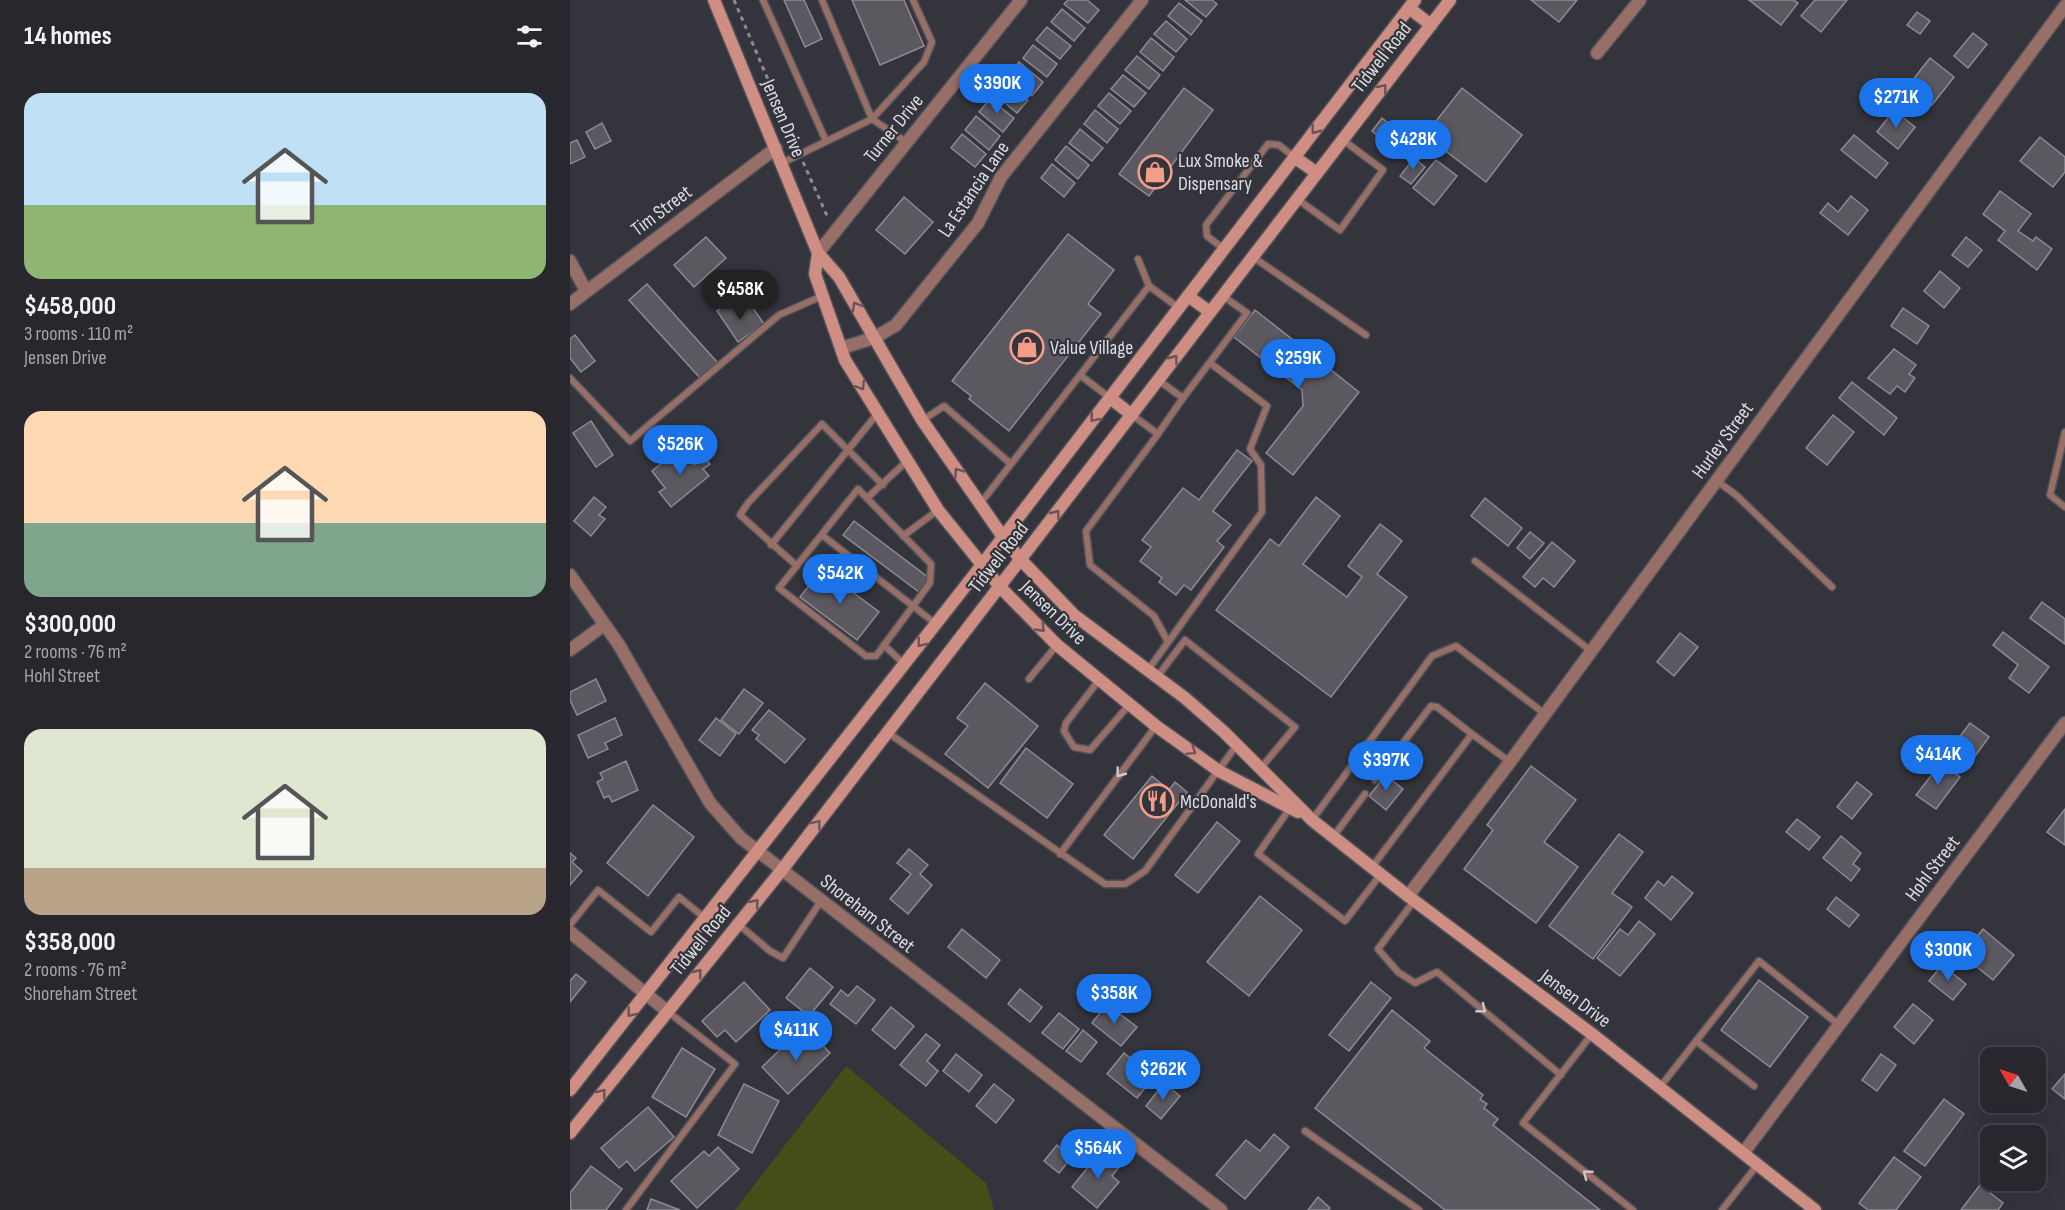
<!DOCTYPE html>
<html lang="en">
<head>
<meta charset="utf-8">
<style>
  :root { --surface:#27272d; --page:#2f2f35; --text:#f1f3f6; --muted:#a4a5aa; --line:#434449; --accent:#1a73e8 }
  body { margin:0; font-family:"Sofia Sans Condensed",sans-serif; background:var(--page); color:var(--text); height:100vh; display:flex; flex-direction:column; font-size:22px; white-space:nowrap }
  * { box-sizing:border-box; margin:0 }
  p { font-size:20px; color:var(--muted) }
  .icon { flex:none; width:33px; height:33px; fill:none; stroke:currentColor; stroke-width:2; stroke-linecap:round; stroke-linejoin:round }
  .map { position:relative; flex:1; overflow:hidden }
  .drawer { display:flex; flex-direction:column; background:var(--surface); width:570px }
  .drawer>* { flex:none }
  .needle { width:39px; rotate:309deg }
  .buttons { position:absolute; left:1410px; top:1047px; display:grid; gap:12px }
  .buttons a { display:grid; place-items:center; width:66px; height:66px; border-radius:12px; background:var(--surface); box-shadow:0 6px 24px #0002,0 0 0 2px var(--line); font-size:30px }
  .price { position:absolute; translate:-50% -51px; padding:0 14px; border-radius:21px; background:var(--accent); color:#fff; font-size:20px; line-height:39px; filter:drop-shadow(0 2px 3px #0008) }
  .price::after { content:''; position:absolute; left:50%; top:36px; width:18px; height:14px; margin-left:-9px; background:inherit; clip-path:polygon(0 0,100% 0,50% 100%) }
  .price.on { background:#222; color:#fff }
  ul { padding:0; list-style:none }
  li { display:grid; align-content:center; gap:12px; height:318px; padding:0 24px }
  li span { display:grid; place-items:center; height:186px; border-radius:18px; color:#555 }
  li>.icon { margin-inline-start:auto }
  span .icon { width:108px; height:108px; fill:#fffc; stroke-width:1 }
  li b { font-size:26px }
  h2 { display:flex; justify-content:space-between; align-items:center; height:72px; padding:0 24px; font-size:26px }
  main { display:flex; flex:1; min-height:0 }
  .map>svg:first-child { display:block }
</style>
</head>
<body>
<main>
<section class="drawer">
<h2>14 homes<svg class="icon" aria-label="filters" viewBox="0 0 24 24"><path d="M4 7h16M4 17h16"/><circle cx="9" cy="7" r="2"/><circle cx="15" cy="17" r="2"/></svg></h2>
<ul>
<li><span style="background:linear-gradient(#bfe0f5 60%,#8fb573 0)"><svg class="icon" aria-label="home" viewBox="0 0 24 24"><path d="M3 11l9-7 9 7M6 9v11h12V9"/></svg></span><div><b>$458,000</b><p>3 rooms · 110 m²</p><p>Jensen Drive</p></div></li>
<li><span style="background:linear-gradient(#ffd9b3 60%,#7fa58c 0)"><svg class="icon" aria-label="home" viewBox="0 0 24 24"><path d="M3 11l9-7 9 7M6 9v11h12V9"/></svg></span><div><b>$300,000</b><p>2 rooms · 76 m²</p><p>Hohl Street</p></div></li>
<li><span style="background:linear-gradient(#dfe7d0 75%,#b9a48a 0)"><svg class="icon" aria-label="home" viewBox="0 0 24 24"><path d="M3 11l9-7 9 7M6 9v11h12V9"/></svg></span><div><b>$358,000</b><p>2 rooms · 76 m²</p><p>Shoreham Street</p></div></li>
</ul>
</section>
<div class="map">
<svg width="1495" height="1210" viewBox="0 0 1495 1210">
  <rect width="100%" height="100%" fill="#34343c"/>
  <path fill="#474d19" d="M276 1066 416 1183 424 1210H165Z"/>
  <g fill="#5c5860" stroke="#8e8a92" stroke-width="1.5">
    <path d="M214 0H234L252 39 235 47Z"/>
    <path d="M282 0H334L354 46 310 65Z"/>
    <path d="M498 0H517L529 10 518 23 494 4Z"/>
    <path d="M615 0H642L647 4 636 17Z"/>
    <path d="M961 0H1007L989 22Z"/>
    <path d="M1179 0H1223L1228 3 1211 25Z"/>
    <path d="M1245 0H1277L1251 32 1231 16Z"/>
    <path d="M609 3 632 21 621 35 598 16Z"/>
    <path d="M492 9 515 28 504 41 481 22Z"/>
    <path d="M1347 12 1360 21 1350 34 1337 25Z"/>
    <path d="M596 21 617 39 606 52 584 34Z"/>
    <path d="M477 27 501 46 490 59 466 40Z"/>
    <path d="M1403 33 1417 44 1398 68 1384 56Z"/>
    <path d="M581 38 604 57 593 71 570 52Z"/>
    <path d="M463 45 487 64 477 77 453 58Z"/>
    <path d="M567 56 590 75 579 89 555 70Z"/>
    <path d="M1360 58 1384 77 1362 105 1338 86Z"/>
    <path d="M449 62 473 82 462 96 438 76Z"/>
    <path d="M553 75 576 93 564 107 541 89Z"/>
    <path d="M434 81 458 100 447 113 424 94Z"/>
    <path d="M614 88 643 110 579 196 549 174Z"/>
    <path d="M892 88 952 135 916 182 855 135Z"/>
    <path d="M539 93 561 111 550 124 528 106Z"/>
    <path d="M420 99 444 118 433 132 409 112Z"/>
    <path d="M525 110 548 129 537 143 514 124Z"/>
    <path d="M1324 110 1345 127 1328 149 1307 132Z"/>
    <path d="M406 116 430 136 419 150 395 130Z"/>
    <path d="M812 118 838 139 828 152 802 131Z"/>
    <path d="M32 123 41 141 25 149 16 132Z"/>
    <path d="M510 129 533 148 522 161 499 143Z"/>
    <path d="M392 134 416 154 405 167 381 148Z"/>
    <path d="M1284 135 1318 163 1306 178 1271 150Z"/>
    <path d="M1470 137 1495 157V172L1483 187 1450 161Z"/>
    <path d="M7 140 15 157 0 164V143Z"/>
    <path d="M496 146 519 165 508 179 485 160Z"/>
    <path d="M844 158 855 167 841 184 830 176Z"/>
    <path d="M866 160 887 176 864 205 843 188Z"/>
    <path d="M482 164 505 183 494 197 471 178Z"/>
    <path d="M1430 191 1461 214 1448 231 1463 241 1466 237 1482 249 1467 270 1428 240 1435 231 1413 214Z"/>
    <path d="M1281 196 1298 210 1278 235 1250 213 1258 203 1268 212Z"/>
    <path d="M334 197 363 222 335 254 306 230Z"/>
    <path d="M498 234 544 270 518 304 531 314 439 431 399 399 401 396 382 381Z"/>
    <path d="M136 237 156 258 124 287 104 265Z"/>
    <path d="M1396 237 1412 250 1398 267 1382 255Z"/>
    <path d="M1370 271 1390 288 1374 308 1354 291Z"/>
    <path d="M77 284 147 362 130 378 59 300Z"/>
    <path d="M161 301 169 313 181 305 194 324 168 342 147 311Z"/>
    <path d="M1333 308 1359 326 1347 344 1321 326Z"/>
    <path d="M685 310 789 392 723 475 696 453 733 406 732 390 664 337Z"/>
    <path d="M5 335 25 361 11 372 0 358V339Z"/>
    <path d="M1324 349 1346 365 1339 374 1345 378 1335 392 1327 386 1320 394 1298 378Z"/>
    <path d="M1282 382 1327 418 1314 435 1269 398Z"/>
    <path d="M1263 415 1284 432 1257 465 1236 448Z"/>
    <path d="M21 421 43 455 26 467 3 433Z"/>
    <path d="M110 448 124 465 134 457 140 464 133 469 139 476 101 507 89 492 95 488 82 471Z"/>
    <path d="M667 450 682 461 643 511 661 525 647 541 654 547 621 590 614 585 606 595 589 582 592 578 570 561 581 547 572 540 613 488 629 500Z"/>
    <path d="M24 497 36 507 29 515 35 519 21 536 4 521Z"/>
    <path d="M746 497 770 516 733 564 777 597 792 577 778 566 810 524 832 541 807 574 837 597 761 697 646 610 700 539 709 546Z"/>
    <path d="M915 498 952 528 938 546 901 516Z"/>
    <path d="M284 521 359 578 349 592 273 535Z"/>
    <path d="M960 532 974 543 960 559 947 548Z"/>
    <path d="M982 542 1005 561 984 587 973 578 965 587 953 577Z"/>
    <path d="M252 569 309 612 287 640 230 597Z"/>
    <path d="M1472 602 1495 619V644L1460 618Z"/>
    <path d="M1433 632 1479 667 1459 693 1439 678 1448 665 1423 645Z"/>
    <path d="M1110 633 1128 647 1104 676 1087 662Z"/>
    <path d="M26 679 36 701 7 715 0 700V692Z"/>
    <path d="M415 683 468 726 418 788 375 754 398 726 387 718Z"/>
    <path d="M174 689 193 703 169 734 151 720Z"/>
    <path d="M199 710 235 739 215 763 186 739 189 735 182 730Z"/>
    <path d="M45 718 52 735 35 743 38 749 18 758 8 735Z"/>
    <path d="M146 718 166 734 150 756 129 740Z"/>
    <path d="M1400 723 1419 737 1395 770 1376 755Z"/>
    <path d="M456 748 503 784 477 818 430 783Z"/>
    <path d="M56 761 68 790 42 802 39 796 34 798 27 782 33 779 30 773Z"/>
    <path d="M1371 763 1390 777 1366 809 1346 795Z"/>
    <path d="M961 766 1006 800 974 842 1008 867 966 923 894 869 923 830 917 825Z"/>
    <path d="M816 775 833 789 816 810 799 796Z"/>
    <path d="M582 776 599 790 605 782 617 792 563 859 534 835Z"/>
    <path d="M1287 782 1302 794 1282 819 1267 807Z"/>
    <path d="M83 805 124 837 78 896 37 863Z"/>
    <path d="M1495 809V845L1477 832Z"/>
    <path d="M1227 819 1250 837 1239 850 1216 832Z"/>
    <path d="M647 822 670 841 628 893 605 875Z"/>
    <path d="M1049 834 1073 852 1042 893 1062 907 1023 959 979 926Z"/>
    <path d="M1271 836 1291 853 1283 864 1290 869 1281 881 1253 858Z"/>
    <path d="M339 849 358 865 350 874 362 885 338 914 320 899 341 874 327 863Z"/>
    <path d="M0 853 6 858 2 862 12 871 0 885Z"/>
    <path d="M1102 876 1123 893 1101 920 1075 898 1088 881 1094 886Z"/>
    <path d="M690 896 732 930 679 996 637 962Z"/>
    <path d="M1266 897 1289 915 1279 927 1257 909Z"/>
    <path d="M1069 921 1085 934 1050 976 1027 958 1050 929 1058 935Z"/>
    <path d="M392 929 430 960 416 978 378 947Z"/>
    <path d="M1413 929 1444 955 1423 980 1392 955Z"/>
    <path d="M1372 965 1396 984 1383 1000 1359 981Z"/>
    <path d="M240 968 263 987 239 1016 216 998Z"/>
    <path d="M6 974 16 982 0 1002V981Z"/>
    <path d="M1189 980 1238 1017 1200 1067 1151 1030Z"/>
    <path d="M174 982 200 1010 166 1042 155 1030 147 1037 132 1021Z"/>
    <path d="M801 982 821 998 779 1051 759 1035Z"/>
    <path d="M287 986 305 1000 286 1024 260 1004 271 990 278 996Z"/>
    <path d="M450 989 472 1007 460 1022 438 1004Z"/>
    <path d="M537 1004 567 1027 551 1046 522 1023Z"/>
    <path d="M1343 1004 1363 1020 1344 1044 1324 1027Z"/>
    <path d="M321 1007 344 1026 325 1049 302 1030Z"/>
    <path d="M822 1010 860 1041 854 1048 913 1095 910 1099 917 1104 914 1108 928 1119 923 1125 1030 1210H875L745 1108Z"/>
    <path d="M489 1013 509 1029 493 1049 472 1033Z"/>
    <path d="M513 1030 527 1042 511 1062 496 1051Z"/>
    <path d="M241 1033 260 1053 218 1094 192 1067 223 1037 230 1044Z"/>
    <path d="M356 1034 370 1045 357 1061 368 1071 356 1086 330 1065Z"/>
    <path d="M112 1048 145 1069 116 1117 82 1097Z"/>
    <path d="M554 1053 584 1077 567 1098 537 1074Z"/>
    <path d="M386 1054 412 1075 399 1092 373 1071Z"/>
    <path d="M1311 1054 1326 1065 1307 1091 1292 1080Z"/>
    <path d="M1495 1074V1099L1482 1089Z"/>
    <path d="M594 1083 610 1096 591 1119 576 1106Z"/>
    <path d="M174 1084 209 1101 182 1153 148 1135Z"/>
    <path d="M424 1084 444 1100 426 1123 406 1106Z"/>
    <path d="M1374 1099 1394 1114 1355 1166 1334 1151Z"/>
    <path d="M78 1107 104 1137 65 1171 57 1161 49 1168 31 1148Z"/>
    <path d="M704 1134 719 1147 675 1199 646 1175 676 1140 690 1151Z"/>
    <path d="M487 1145 502 1157 489 1173 474 1161Z"/>
    <path d="M148 1147 169 1169 127 1208 101 1181 134 1151 139 1156Z"/>
    <path d="M531 1151 550 1166 542 1176 549 1182 527 1208 502 1187Z"/>
    <path d="M1324 1157 1351 1177 1326 1210H1298L1289 1203Z"/>
    <path d="M21 1166 52 1189 36 1210H1L0 1193Z"/>
    <path d="M1410 1185 1433 1203 1428 1210H1391Z"/>
    <path d="M748 1197 760 1208 758 1210H738Z"/>
    <path d="M81 1199 110 1210H77Z"/>
  </g>
  <g fill="none" stroke-linecap="round" stroke-linejoin="round">
    <g stroke="#52525a" stroke-width="9">
      <g id="lane">
        <path d="M193 0 256 141"/>
        <path d="M252 0 302 119 336 142"/>
        <path d="M212 163 302 119 354 62 362 42 343 0"/>
        <path d="M727 199 770 230 813 170 773 140"/>
        <path d="M654 249 637 236 636 225 698 144 709 145 724 157"/>
        <path d="M683 257 796 335"/>
        <path d="M568 259 579 286"/>
        <path d="M510 375 540 398"/>
        <path d="M0 378 60 441 209 315 252 296"/>
        <path d="M588 380 613 398 677 313 653 296"/>
        <path d="M562 415 588 434 613 398"/>
        <path d="M353 420 374 406 441 464"/>
        <path d="M1495 432 1480 495 1495 507"/>
        <path d="M588 434 516 531 520 565 584 616 598 642"/>
        <path d="M1147 481 1166 495 1262 587"/>
        <path d="M288 489 361 564 360 583 306 656H296L209 588Z"/>
        <path d="M297 498 337 461"/>
        <path d="M410 504 579 286 609 308"/>
        <path d="M252 535 366 624"/>
        <path d="M333 536 368 510"/>
        <path d="M201 545 307 414"/>
        <path d="M905 561 1021 651"/>
        <path d="M227 566 170 515 178 503 252 424 313 485"/>
        <path d="M314 645 334 664"/>
        <path d="M578 670 692 512 691 465 680 449 697 406 640 363"/>
        <path d="M587 677 615 640 725 727 690 769"/>
        <path d="M459 679 487 645"/>
        <path d="M529 680 496 723 494 731 504 747 520 750 559 705"/>
        <path d="M317 732 535 884H555L575 871 666 746"/>
        <path d="M805 780 861 706 867 707 902 734"/>
        <path d="M720 808 688 854 775 921 811 874"/>
        <path d="M742 820 862 656 886 646 975 714"/>
        <path d="M763 837 795 794"/>
        <path d="M490 854 586 726"/>
        <path d="M802 867 902 734 940 762"/>
        <path d="M844 901 808 949 828 972 845 983 867 972 991 1075"/>
        <path d="M168 924 200 951 213 958 251 901"/>
        <path d="M0 925 28 890 81 932 109 897 135 918"/>
        <path d="M1022 1034 953 1123 1063 1210"/>
        <path d="M1126 1041 1184 1086"/>
        <path d="M1090 1087 1189 961 1269 1025"/>
        <path d="M735 1131 849 1210"/>
        <path d="M56 1210 165 1064 97 1011"/>
        <path d="M1152 1210 1188 1164"/>
      </g>
    </g>
    <g stroke="#52525a" stroke-width="15">
      <g id="street">
        <path d="M1027 53 1070 0"/>
        <path d="M248 253 451 0"/>
        <path d="M0 261 16 291"/>
        <path d="M0 304 206 148"/>
        <path d="M271 348 304 338 326 325 408 223 431 177 572 0"/>
        <path d="M0 575 49 645 140 803 171 838 651 1210"/>
        <path d="M0 650 34 625"/>
        <path d="M838 896 940 762 1495 6"/>
        <path d="M0 932 97 1011"/>
        <path d="M1174 1152 1495 723"/>
      </g>
    </g>
    <g stroke="#52525a" stroke-width="15">
      <g id="secondary">
        <path d="M144 0 248 253 269 277 352 420 433 537 451 560 504 615 615 698 654 732 742 820 838 896 1022 1034 1245 1210"/>
        <path d="M839 8 861 25"/>
        <path d="M724 157 747 173"/>
        <path d="M248 253 245 274 275 360 368 510 430 587 487 645 586 726 649 771 728 812"/>
        <path d="M618 296 640 312"/>
        <path d="M540 398 562 415"/>
        <path d="M0 1090 401 579 845 0"/>
        <path d="M0 1133 211 871 880 0"/>
      </g>
    </g>
    <g stroke="#8b8b91" stroke-width="3" stroke-dasharray="4.5 4.5" stroke-linecap="butt">
      <path d="M164 0 226 145"/>
      <path d="M233 162 258 218"/>
    </g>
    <use href="#lane" stroke="#976f67" stroke-width="6"/>
    <use href="#street" stroke="#976f67" stroke-width="12"/>
    <use href="#secondary" stroke="#cf8e83" stroke-width="12"/>
  </g>
  <defs><path id="oneway-chevron" d="M-2-3.5L2.5 0L-2 3.5" fill="none" stroke-width="1.6" stroke-linecap="round" stroke-linejoin="round" transform="scale(1.5)"/></defs>
  <g stroke="#6a5455">
    <use href="#oneway-chevron" transform="translate(813 88) rotate(-52)"/>
    <use href="#oneway-chevron" transform="translate(745 130) rotate(127)"/>
    <use href="#oneway-chevron" transform="translate(286 306) rotate(-120)"/>
    <use href="#oneway-chevron" transform="translate(604 359) rotate(-53)"/>
    <use href="#oneway-chevron" transform="translate(291 386) rotate(58)"/>
    <use href="#oneway-chevron" transform="translate(524 418) rotate(128)"/>
    <use href="#oneway-chevron" transform="translate(388 472) rotate(-125)"/>
    <use href="#oneway-chevron" transform="translate(486 514) rotate(-53)"/>
    <use href="#oneway-chevron" transform="translate(471 628) rotate(46)"/>
    <use href="#oneway-chevron" transform="translate(351 643) rotate(128)"/>
    <use href="#oneway-chevron" transform="translate(622 751) rotate(35)"/>
    <use href="#oneway-chevron" transform="translate(247 824) rotate(-52)"/>
    <use href="#oneway-chevron" transform="translate(185 903) rotate(-51)"/>
    <use href="#oneway-chevron" transform="translate(128 973) rotate(-51)"/>
    <use href="#oneway-chevron" transform="translate(61 1013) rotate(128)"/>
    <use href="#oneway-chevron" transform="translate(32 1093) rotate(-51)"/>
  </g>
  <g stroke="#cfc7c9">
    <use href="#oneway-chevron" transform="translate(550 773) rotate(127)"/>
    <use href="#oneway-chevron" transform="translate(912 1009) rotate(39)"/>
    <use href="#oneway-chevron" transform="translate(1017 1174) rotate(-142)"/>
  </g>
  <defs>
    <g id="shop-ring" transform="scale(1.725)"><circle r="9.5" fill="#34343c" stroke="#f49e89" stroke-width="1.5"/><path d="M-5-2.5h2.3a2.7 3.5 0 0 1 5.4 0H5L5.5 6h-11ZM-1.5-2.5h3a1.5 2.3 0 0 0-3 0Z" fill="#f49e89"/></g>
    <g id="restaurant-ring" transform="scale(1.725)"><circle r="9.5" fill="#34343c" stroke="#f49e89" stroke-width="1.5"/><path d="M-5-6h1v4h1v-4h1v4h1v-4h1v5L-1.5 .5V6h-2V.5L-5-1ZM5-6V6H3V1.5H1.5Q1.5-4 5-6Z" fill="#f49e89"/></g>
  </defs>
  <g fill-rule="evenodd">
    <use href="#shop-ring" x="585" y="172"/>
    <use href="#shop-ring" x="457" y="347"/>
    <use href="#restaurant-ring" x="587" y="801"/>
  </g>
  <g text-anchor="middle" stroke-width="4.5" stroke-linejoin="round" paint-order="stroke">
    <g font-size="20" fill="#dddde2" stroke="#34343c">
      <text transform="translate(811 57) rotate(-52)" y="7">Tidwell Road</text>
      <text transform="translate(214 118) rotate(67)" y="7">Jensen Drive</text>
      <text transform="translate(323 128) rotate(-51)" y="7">Turner Drive</text>
      <text transform="translate(403 189) rotate(-56)" y="7">La Estancia Lane</text>
      <text transform="translate(91 210) rotate(-37)" y="7">Tim Street</text>
      <text transform="translate(1152 440) rotate(-54)" y="7">Hurley Street</text>
      <text transform="translate(428 557) rotate(-52)" y="7">Tidwell Road</text>
      <text transform="translate(484 612) rotate(44)" y="7">Jensen Drive</text>
      <text transform="translate(1362 868) rotate(-53)" y="7">Hohl Street</text>
      <text transform="translate(298 913) rotate(38)" y="7">Shoreham Street</text>
      <text transform="translate(130 940) rotate(-51)" y="7">Tidwell Road</text>
      <text transform="translate(1006 998) rotate(37)" y="7">Jensen Drive</text>
    </g>
    <g font-size="20" fill="#dddde2" stroke="#34343c" text-anchor="start">
      <text x="608" y="167">Lux Smoke &amp;<tspan x="608" dy="23">Dispensary</tspan></text>
      <text x="480" y="354">Value Village</text>
      <text x="610" y="808">McDonald's</text>
    </g>
  </g>
</svg>
<div class="buttons">
<a><svg class="needle" viewBox="-14 -14 28 28"><path d="M0-13l5 13h-10z" fill="#e53935"/><path d="M0 13l5-13h-10z" fill="#a4a5aa"/></svg></a>
<a><svg class="icon" aria-label="layers" viewBox="0 0 24 24"><path d="M12 4l9 5-9 5-9-5zM3 14l9 5 9-5"/></svg></a>
</div>
<b class="price" style="left:427px;top:115px">$390K</b>
<b class="price" style="left:1326px;top:129px">$271K</b>
<b class="price" style="left:843px;top:171px">$428K</b>
<b class="price on" style="left:170px;top:321px">$458K</b>
<b class="price" style="left:728px;top:390px">$259K</b>
<b class="price" style="left:110px;top:476px">$526K</b>
<b class="price" style="left:270px;top:605px">$542K</b>
<b class="price" style="left:1368px;top:786px">$414K</b>
<b class="price" style="left:816px;top:792px">$397K</b>
<b class="price" style="left:1378px;top:982px">$300K</b>
<b class="price" style="left:544px;top:1025px">$358K</b>
<b class="price" style="left:226px;top:1062px">$411K</b>
<b class="price" style="left:593px;top:1101px">$262K</b>
<b class="price" style="left:528px;top:1180px">$564K</b>
</div>
</main>
</body>
</html>
